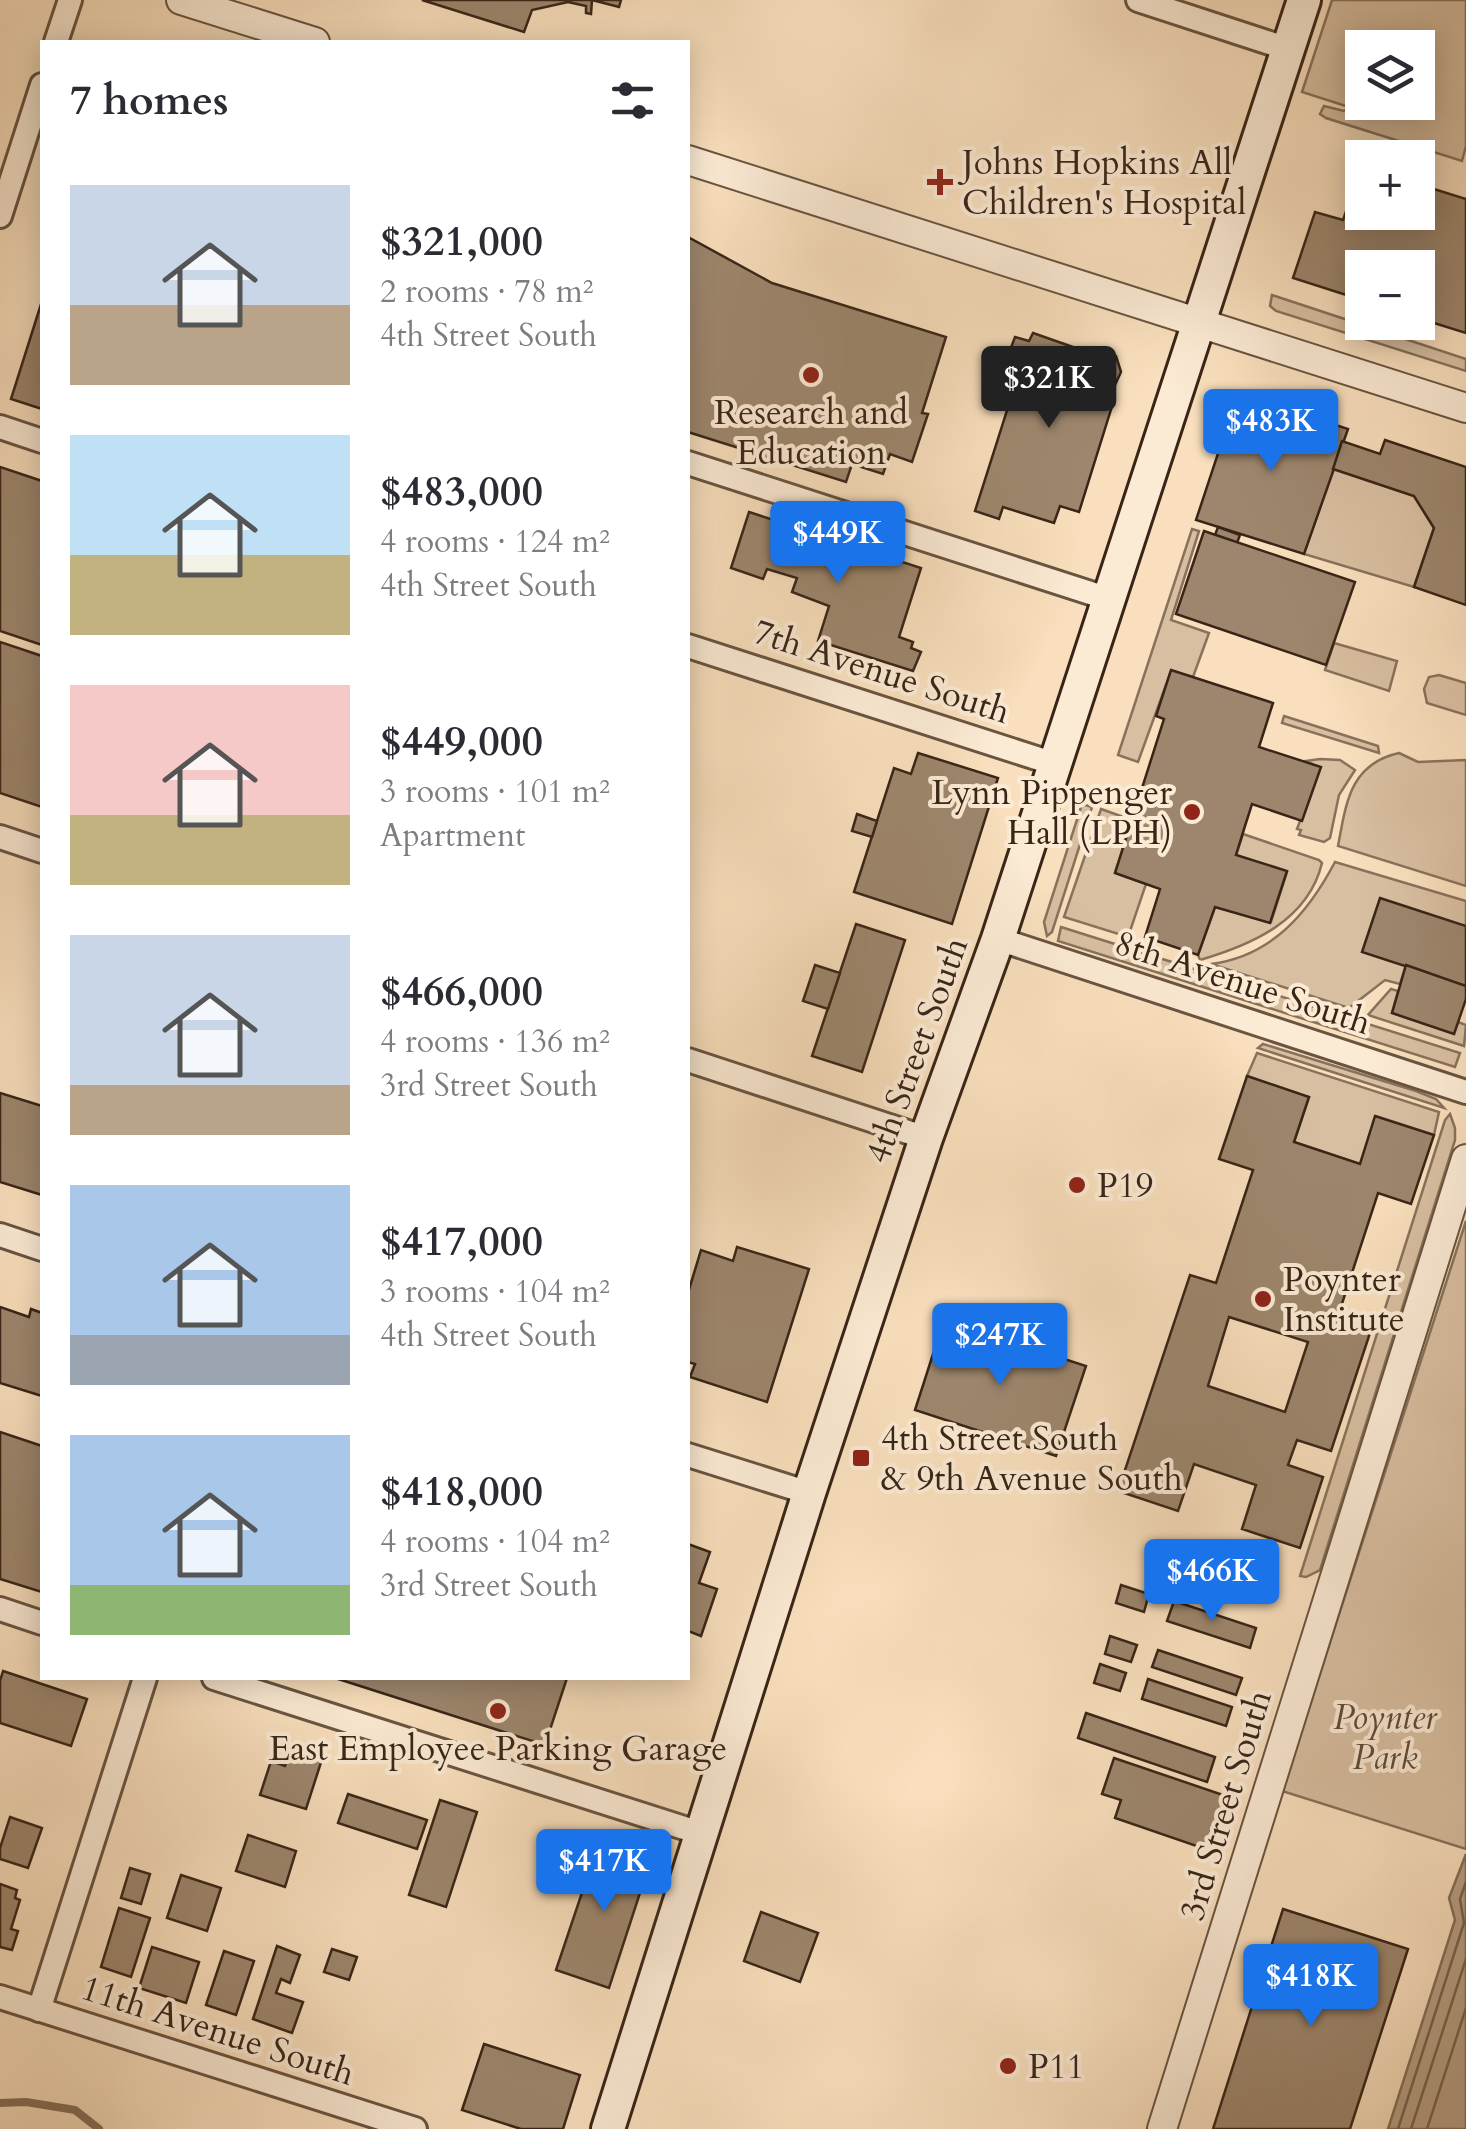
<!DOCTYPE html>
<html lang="en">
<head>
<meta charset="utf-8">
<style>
  :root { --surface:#fff; --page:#f7f7f7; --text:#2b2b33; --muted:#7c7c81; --accent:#1a73e8 }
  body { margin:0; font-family:Cardo,serif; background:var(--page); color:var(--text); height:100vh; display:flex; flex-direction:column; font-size:38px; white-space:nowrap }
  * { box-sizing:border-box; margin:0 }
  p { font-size:32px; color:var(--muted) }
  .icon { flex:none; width:55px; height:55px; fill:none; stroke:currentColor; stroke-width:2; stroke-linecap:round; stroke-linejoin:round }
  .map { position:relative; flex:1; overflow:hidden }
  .drawer { position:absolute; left:40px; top:40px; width:650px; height:1640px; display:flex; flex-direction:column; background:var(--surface); border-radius:0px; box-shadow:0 5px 25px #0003 }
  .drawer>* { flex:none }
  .buttons { position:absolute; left:1345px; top:30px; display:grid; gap:20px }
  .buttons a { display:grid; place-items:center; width:90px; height:90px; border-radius:0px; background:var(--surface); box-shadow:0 5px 25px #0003; font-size:50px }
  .price { position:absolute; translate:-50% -85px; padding:0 22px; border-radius:10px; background:var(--accent); color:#fff; font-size:32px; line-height:65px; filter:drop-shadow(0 2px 5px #0008) }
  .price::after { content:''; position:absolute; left:50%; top:60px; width:30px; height:22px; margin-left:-15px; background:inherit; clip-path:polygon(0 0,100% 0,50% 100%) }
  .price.selected { background:#222; color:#fff }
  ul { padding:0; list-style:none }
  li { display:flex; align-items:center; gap:30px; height:250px; padding:0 30px }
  li span { display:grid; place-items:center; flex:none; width:280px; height:200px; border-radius:0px; color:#555 }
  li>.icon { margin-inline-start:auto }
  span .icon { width:120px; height:120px; fill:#fffc; stroke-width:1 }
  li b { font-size:42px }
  h2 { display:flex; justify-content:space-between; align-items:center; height:120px; padding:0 30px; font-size:42px }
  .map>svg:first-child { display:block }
</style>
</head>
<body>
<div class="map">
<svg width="1466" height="2129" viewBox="0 0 1466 2129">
  <rect width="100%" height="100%" fill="#f9dfbd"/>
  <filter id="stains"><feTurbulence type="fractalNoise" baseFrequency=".002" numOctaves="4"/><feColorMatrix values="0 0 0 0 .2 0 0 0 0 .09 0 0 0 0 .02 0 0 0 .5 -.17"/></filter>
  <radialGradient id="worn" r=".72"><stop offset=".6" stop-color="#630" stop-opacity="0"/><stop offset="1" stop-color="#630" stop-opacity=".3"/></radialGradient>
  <g fill="#d8bfa1" stroke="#88725c" stroke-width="2.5" fill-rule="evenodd">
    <path d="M1332 0H1466V146L1462 161 1326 118 1320 114 1324 106 1344 111 1349 107 1302 92ZM1362 48H1418V102H1362Z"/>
    <path d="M1272 295 1466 359V371L1276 311 1270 306Z"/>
    <path d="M1333 469 1414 496 1434 528 1414 587 1304 554Z"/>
    <path d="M1192 529 1199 531 1171 620 1209 633 1193 677 1171 671 1138 762 1118 755Z"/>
    <path d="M1334 643 1397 661 1389 691 1325 670Z"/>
    <path d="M1439 675 1466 683V715L1427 703 1424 689 1429 677Z"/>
    <path d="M1284 716 1378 746 1379 753 1282 723Z"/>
    <path d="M1399 753 1418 762 1466 760V886L1338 846C1346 805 1349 764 1399 753Z"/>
    <path d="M1320 759 1340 760 1355 770 1339 795 1330 838 1324 842 1299 835 1301 830 1297 829 1320 768 1306 761Z"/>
    <path d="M1082 804 1092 807 1052 932 1047 936 1044 922Z"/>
    <path d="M1101 809 1132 820 1115 873 1146 884 1128 937 1064 917Z"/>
    <path d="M1243 834 1319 860 1322 863C1308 921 1251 945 1200 960L1198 955 1215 907 1271 922 1287 872 1236 855Z"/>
    <path d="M1335 862 1466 901V926L1406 965 1400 984 1385 980 1349 1008 1211 964C1272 956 1308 913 1335 862Z"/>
    <path d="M1061 927 1460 1053 1455 1067 1058 941Z"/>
    <path d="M1391 989 1398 991 1392 1013 1454 1034 1458 1022 1466 1025 1464 1046 1368 1015Z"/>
    <path d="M1263 1044 1416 1091 1436 1099 1444 1108 1258 1048Z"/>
    <path d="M1257 1053 1439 1112 1434 1135 1376 1116 1360 1164 1294 1142 1309 1097 1247 1076Z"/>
    <path d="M1450 1114 1455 1128V1140L1320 1570 1306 1577 1300 1576 1445 1120Z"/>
    <path d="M1466 1221V1849L1282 1791Z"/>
  </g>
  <path fill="#b8a085" stroke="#856f59" stroke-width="2.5" d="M1466 1854V2129H1388L1455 1920 1449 1898Z"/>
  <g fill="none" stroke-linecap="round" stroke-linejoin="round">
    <g stroke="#78624e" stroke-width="2.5">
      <path d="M1398 2129 1464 1923 1460 1899 1466 1882"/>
      <path d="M1411 2129 1466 1959"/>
      <path d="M1427 2129 1466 2008"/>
    </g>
    <path stroke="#856f59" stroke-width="8" d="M0 2103 26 2102 75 2110 99 2129"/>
  </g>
  <g fill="#9d866d" stroke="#392517" stroke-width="2.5" fill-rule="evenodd">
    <path d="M422 0H592L591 14 586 13V6L568 2 532 10 524 32Z"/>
    <path d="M592 0H621L619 7Z"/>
    <path d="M1362 166V212H1418V184L1466 199V333L1418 318V268H1362V300L1293 278 1315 212 1343 220Z"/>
    <path d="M688 237 772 283 946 337 922 413 928 414 912 462 890 454 883 474 852 464 846 482 688 432Z"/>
    <path d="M42 301V409L11 399Z"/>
    <path d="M1033 333 1076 348 1073 358 1083 361 1094 351H1109L1116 356 1121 372 1115 385 1098 390 1096 397 1113 403 1079 512 1060 506 1054 523 1003 507 999 519 975 511 1024 357 1009 353 1015 337 1029 341Z"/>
    <path d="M1238 393 1348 429 1304 554 1196 520Z"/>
    <path d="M1385 440 1466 467V605L1414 587 1434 528 1414 496 1333 469 1342 441 1380 454Z"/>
    <path d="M0 467 42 481V645L0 631Z"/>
    <path d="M749 512 921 568 899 637 913 642 911 648 921 652 913 671 818 641 829 606 792 592 797 578 767 569 763 579 731 568Z"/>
    <path d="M1218 527 1240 535 1237 543 1215 535Z"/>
    <path d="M1204 531 1355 582 1326 665 1176 614Z"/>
    <path d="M0 642 42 656V807L0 793Z"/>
    <path d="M1171 670 1273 703 1259 747 1321 767 1302 821 1252 804 1245 826 1236 855 1287 871 1270 923 1215 907 1198 955 1145 937 1160 889 1115 873 1164 719 1156 716Z"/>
    <path d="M918 753 998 778 952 924 854 892 894 768 911 774Z"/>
    <path d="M857 814 877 821 872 837 852 831Z"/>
    <path d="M1380 898 1466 926V986L1362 952Z"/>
    <path d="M856 924 905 940 862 1072 812 1056Z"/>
    <path d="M815 965 840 973 828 1009 803 1001Z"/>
    <path d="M1406 965 1466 986V999L1454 1034 1392 1013Z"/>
    <path d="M1247 1076 1309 1097 1294 1142 1360 1164 1375 1116 1434 1135 1411 1204 1378 1193 1337 1319 1371 1330 1331 1451 1297 1440 1288 1465 1323 1477 1300 1548 1242 1529 1256 1485 1194 1464 1178 1511 1118 1491 1190 1275 1216 1283 1253 1170 1219 1159ZM1229 1317 1308 1342 1285 1412 1208 1386Z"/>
    <path d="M0 1093 42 1106V1195L0 1182Z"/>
    <path d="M737 1247 809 1269 767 1402 690 1377 695 1364 688 1362V1293L701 1250 733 1261Z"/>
    <path d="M0 1307 29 1317 31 1309 42 1313V1396L0 1383Z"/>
    <path d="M944 1320 1086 1366 1056 1456 915 1410Z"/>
    <path d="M0 1432 42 1446V1592L0 1579Z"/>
    <path d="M688 1544 710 1552 699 1583 717 1589 701 1636 688 1631Z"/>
    <path d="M1121 1585 1149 1594 1144 1612 1116 1603Z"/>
    <path d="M1174 1601 1256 1628 1250 1648 1167 1621Z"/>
    <path d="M1110 1636 1137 1645 1131 1662 1105 1654Z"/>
    <path d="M1158 1650 1242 1678 1236 1695 1152 1667Z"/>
    <path d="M1100 1664 1126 1673 1120 1691 1094 1683Z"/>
    <path d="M3 1671 87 1699 71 1746 0 1723V1681Z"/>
    <path d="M335 1678H567L545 1745Z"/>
    <path d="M1148 1679 1232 1707 1226 1726 1142 1699Z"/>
    <path d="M1086 1713 1215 1757 1207 1782 1078 1738Z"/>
    <path d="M293 1743 324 1753 306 1809 260 1795 271 1761 285 1766Z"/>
    <path d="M1114 1758 1226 1796 1208 1850 1115 1818 1121 1800 1102 1794Z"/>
    <path d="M348 1794 427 1820 417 1849 338 1823Z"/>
    <path d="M440 1800 477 1812 446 1907 409 1895Z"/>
    <path d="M10 1817 42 1828 28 1868 0 1859V1848Z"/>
    <path d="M248 1835 296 1851 285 1887 236 1871Z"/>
    <path d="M600 1839 652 1856 609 1988 556 1970Z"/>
    <path d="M130 1868 150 1874 141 1904 121 1898Z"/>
    <path d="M181 1875 221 1888 207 1931 167 1918Z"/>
    <path d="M0 1884 17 1890 15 1898 20 1900 11 1929 18 1931 12 1950 0 1947Z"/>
    <path d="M119 1908 150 1918 131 1977 101 1967Z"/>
    <path d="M1283 1909 1408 1949 1350 2129H1213Z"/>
    <path d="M761 1912 818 1933 800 1982 744 1961Z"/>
    <path d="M277 1946 300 1955 290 1983 281 1979 276 1993 303 2002 292 2033 253 2019Z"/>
    <path d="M152 1947 199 1962 186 2003 139 1988Z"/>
    <path d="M332 1949 357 1957 349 1980 324 1972Z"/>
    <path d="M224 1951 254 1961 236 2015 206 2005Z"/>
    <path d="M484 2044 580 2075 563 2129H521L462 2110Z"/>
  </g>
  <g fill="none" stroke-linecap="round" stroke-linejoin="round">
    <g stroke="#695440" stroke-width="28">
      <g id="minor">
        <path d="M1138 0 1288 49"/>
        <path d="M56 42 70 0"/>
        <path d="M0 216 42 85"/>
        <path d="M0 427 42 441"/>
        <path d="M688 463 1109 599"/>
        <path d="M688 646 1055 764"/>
        <path d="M0 837 42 851"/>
        <path d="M998 939 1466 1092"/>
        <path d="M688 1060 926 1138"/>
        <path d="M0 1235 42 1249"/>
        <path d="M688 1455 809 1493"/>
        <path d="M0 1609 42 1623"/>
        <path d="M214 1678 703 1834"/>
        <path d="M0 1997 415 2129"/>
        <path d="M39 2010 145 1678"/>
      </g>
    </g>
    <g stroke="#695440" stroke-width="32">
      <g id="tertiary">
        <path d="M181 0 315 42"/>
        <path d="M688 160 1466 408"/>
        <path d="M1162 2129 1466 1159"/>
      </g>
    </g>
    <g stroke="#392517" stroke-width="38">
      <path id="secondary" d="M608 2129 809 1493 926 1138 998 939 1304 0"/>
    </g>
    <use href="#minor" stroke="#fbead4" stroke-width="22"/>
    <use href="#tertiary" stroke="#fbead4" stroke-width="28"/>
    <use href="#secondary" stroke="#fbead4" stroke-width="32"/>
  </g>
  <g fill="#8f2418" stroke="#fbead4" stroke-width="4">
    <path d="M935 167h10v10h10v10h-10v10h-10v-10h-10v-10h10z"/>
    <circle cx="811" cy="375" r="10"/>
    <circle cx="1192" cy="812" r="10"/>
    <circle cx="1077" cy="1185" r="10"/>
    <circle cx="1263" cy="1299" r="10"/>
    <rect x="851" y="1448" width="20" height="20" rx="5"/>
    <circle cx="498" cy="1711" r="10"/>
    <circle cx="1008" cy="2066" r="10"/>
  </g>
  <g text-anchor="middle" stroke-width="8" stroke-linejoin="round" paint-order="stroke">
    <g font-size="35" fill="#392517" stroke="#fbead4" text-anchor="start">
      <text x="962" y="174">Johns Hopkins All<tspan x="962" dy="40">Children's Hospital</tspan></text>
      <text x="811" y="424" text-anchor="middle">Research and<tspan x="811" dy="40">Education</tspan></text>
      <text x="1172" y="804" text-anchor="end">Lynn Pippenger<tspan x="1172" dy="40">Hall (LPH)</tspan></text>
      <text x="1097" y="1197">P19</text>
      <text x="1283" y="1291">Poynter<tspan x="1283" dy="40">Institute</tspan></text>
      <text x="881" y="1450">4th Street South<tspan x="881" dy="40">&amp; 9th Avenue South</tspan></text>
      <text x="498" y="1760" text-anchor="middle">East Employee Parking Garage</text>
      <text x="1028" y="2078">P11</text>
    </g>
    <g font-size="35" fill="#392517" stroke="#fbead4">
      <text transform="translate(882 671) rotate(18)" y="12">7th Avenue South</text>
      <text transform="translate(1243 982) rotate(18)" y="12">8th Avenue South</text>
      <text transform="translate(916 1050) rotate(-70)" y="12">4th Street South</text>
      <text transform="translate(1225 1805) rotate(-73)" y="12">3rd Street South</text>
      <text transform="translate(218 2030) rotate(18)" y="12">11th Avenue South</text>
    </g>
    <g font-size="35" font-style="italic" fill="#614c3a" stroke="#fbead4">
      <text x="1385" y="1729">Poynter<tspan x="1385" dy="40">Park</tspan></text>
    </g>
  </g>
  <rect width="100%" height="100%" filter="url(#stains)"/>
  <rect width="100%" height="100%" fill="url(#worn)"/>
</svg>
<div class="buttons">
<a><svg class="icon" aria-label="layers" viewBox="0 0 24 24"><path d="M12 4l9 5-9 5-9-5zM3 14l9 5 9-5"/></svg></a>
<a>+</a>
<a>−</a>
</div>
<b class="price selected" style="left:1049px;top:431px">$321K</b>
<b class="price" style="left:1271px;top:474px">$483K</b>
<b class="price" style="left:838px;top:586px">$449K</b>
<b class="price" style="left:1000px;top:1388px">$247K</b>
<b class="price" style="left:1212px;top:1624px">$466K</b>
<b class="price" style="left:604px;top:1914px">$417K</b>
<b class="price" style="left:1311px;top:2029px">$418K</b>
<section class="drawer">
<h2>7 homes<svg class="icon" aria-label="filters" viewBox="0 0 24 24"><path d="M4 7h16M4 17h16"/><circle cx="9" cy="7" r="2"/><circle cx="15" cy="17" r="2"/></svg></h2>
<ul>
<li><span style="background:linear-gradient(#c9d6e8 60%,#b9a48a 0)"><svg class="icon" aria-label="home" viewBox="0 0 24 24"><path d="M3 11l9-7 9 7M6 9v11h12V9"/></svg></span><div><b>$321,000</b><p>2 rooms · 78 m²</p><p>4th Street South</p></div></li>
<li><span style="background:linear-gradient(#bfe0f5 60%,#c2b280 0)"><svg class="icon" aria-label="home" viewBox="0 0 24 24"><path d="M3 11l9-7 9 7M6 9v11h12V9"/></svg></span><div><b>$483,000</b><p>4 rooms · 124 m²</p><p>4th Street South</p></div></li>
<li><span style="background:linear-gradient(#f6c9c9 65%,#c2b280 0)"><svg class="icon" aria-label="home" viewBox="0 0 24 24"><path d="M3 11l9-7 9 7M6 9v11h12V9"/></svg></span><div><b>$449,000</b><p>3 rooms · 101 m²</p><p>Apartment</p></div></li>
<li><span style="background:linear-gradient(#c9d6e8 75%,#b9a48a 0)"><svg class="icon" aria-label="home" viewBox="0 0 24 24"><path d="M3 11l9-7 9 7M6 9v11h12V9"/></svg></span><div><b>$466,000</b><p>4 rooms · 136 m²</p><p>3rd Street South</p></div></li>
<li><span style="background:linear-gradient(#a9c7e8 75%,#9aa5b1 0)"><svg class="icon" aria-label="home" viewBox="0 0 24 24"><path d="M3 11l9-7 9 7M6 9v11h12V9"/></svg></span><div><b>$417,000</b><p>3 rooms · 104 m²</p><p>4th Street South</p></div></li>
<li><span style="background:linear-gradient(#a9c7e8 75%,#8fb573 0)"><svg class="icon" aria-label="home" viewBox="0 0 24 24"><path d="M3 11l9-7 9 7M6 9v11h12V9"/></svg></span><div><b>$418,000</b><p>4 rooms · 104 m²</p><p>3rd Street South</p></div></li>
</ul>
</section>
</div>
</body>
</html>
